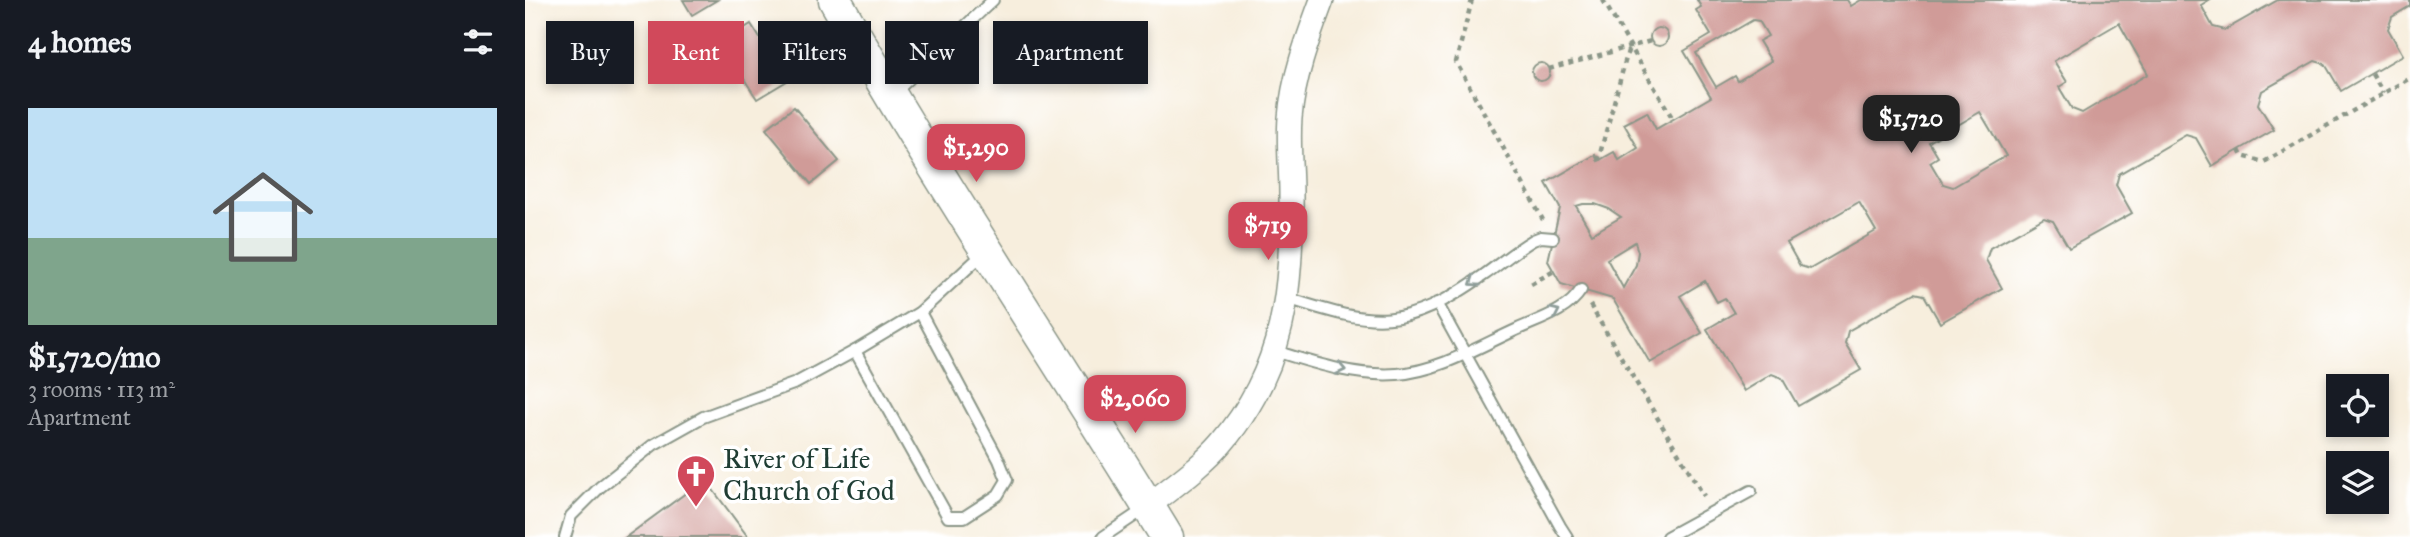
<!DOCTYPE html>
<html lang="en">
<head>
<meta charset="utf-8">
<style>
  :root { --surface:#171b24; --page:#242831; --text:#f1f3f6; --muted:#9ea1a6; --accent:#d1495b }
  body { margin:0; font-family:"IM FELL Great Primer",serif; background:var(--page); color:var(--text); height:100vh; display:flex; flex-direction:column; font-size:26px; white-space:nowrap }
  * { box-sizing:border-box; margin:0 }
  p { font-size:23px; color:var(--muted) }
  .icon { flex:none; width:38px; height:38px; fill:none; stroke:currentColor; stroke-width:2; stroke-linecap:round; stroke-linejoin:round }
  .map { position:relative; flex:1; overflow:hidden }
  .sheet { display:flex; flex-direction:column; background:var(--surface); width:525px }
  .sheet>* { flex:none }
  .hud { position:absolute; left:21px; top:21px; width:665px; height:63px; display:flex; gap:14px }
  .fabs { position:absolute; left:1801px; top:374px; display:grid; gap:14px }
  .fabs a { display:grid; place-items:center; width:63px; height:63px; border-radius:0px; background:var(--surface); box-shadow:0 4px 10px #0003; font-size:35px }
  .price { position:absolute; translate:-50% -60px; padding:0 16px; border-radius:14px; background:var(--accent); color:#fff; font-size:23px; line-height:46px; filter:drop-shadow(0 2px 4px #0008) }
  .price::after { content:''; position:absolute; left:50%; top:42px; width:21px; height:16px; margin-left:-10px; background:inherit; clip-path:polygon(0 0,100% 0,50% 100%) }
  .price.active { background:#222; color:#fff }
  ul { padding:0; list-style:none }
  li { display:grid; align-content:center; gap:14px; height:371px; padding:0 28px }
  li span { display:grid; place-items:center; height:217px; border-radius:0px; color:#555 }
  li>.icon { margin-inline-start:auto }
  span .icon { width:126px; height:126px; fill:#fffc; stroke-width:1 }
  li b { font-size:30px }
  h2 { display:flex; justify-content:space-between; align-items:center; height:84px; padding:0 28px; font-size:30px }
  .chip { padding:0 24px; border-radius:0px; background:var(--surface); box-shadow:0 4px 10px #0003; font-size:24px; line-height:63px }
  .chip.active { background:var(--accent); color:#fff }
  main { display:flex; flex:1; min-height:0 }
  .map>svg:first-child { display:block }
</style>
</head>
<body>
<main>
<section class="sheet">
<h2>4 homes<svg class="icon" aria-label="filters" viewBox="0 0 24 24"><path d="M4 7h16M4 17h16"/><circle cx="9" cy="7" r="2"/><circle cx="15" cy="17" r="2"/></svg></h2>
<ul>
<li><span style="background:linear-gradient(#bfe0f5 60%,#7fa58c 0)"><svg class="icon" aria-label="home" viewBox="0 0 24 24"><path d="M3 11l9-7 9 7M6 9v11h12V9"/></svg></span><div><b>$1,720/mo</b><p>3 rooms · 113 m²</p><p>Apartment</p></div></li>
</ul>
</section>
<div class="map">
<svg width="1885" height="537" viewBox="0 0 1885 537">
  <rect width="100%" height="100%" fill="#fff"/>
  <filter id="ink" filterUnits="userSpaceOnUse"><feTurbulence type="fractalNoise" baseFrequency=".0143" numOctaves="2"/><feDisplacementMap in="SourceGraphic" scale="14" xChannelSelector="R" yChannelSelector="G"/><feConvolveMatrix kernelMatrix="1 2 1 2 8 2 1 2 1" color-interpolation-filters="sRGB"/></filter>
  <filter id="wash" filterUnits="userSpaceOnUse"><feTurbulence type="fractalNoise" baseFrequency=".00686" numOctaves="4" result="noise"/><feDisplacementMap in="SourceGraphic" scale="28" xChannelSelector="R" yChannelSelector="G"/><feGaussianBlur stdDeviation="1.57" result="paint"/><feColorMatrix in="noise" values="0 0 0 0 0 0 0 0 0 0 0 0 0 0 0 0 0 1.4 0 .05"/><feComposite in="paint" operator="in"/></filter>
  <g filter="url(#wash)">
    <rect width="100%" height="100%" fill="#f7eedd"/>
    <g id="blocks">
      <g fill="#d09b98" fill-rule="evenodd">
        <path d="M158 0H192L167 15Z"/>
        <path d="M1172 0H1322L1326 6 1336 0H1684L1676 5 1688 27 1700 30 1753 0H1885V6L1867 17 1863 29 1878 55 1816 91 1800 64 1790 61 1737 91 1733 104 1749 130 1714 150 1687 166 1671 138 1661 135 1594 174 1591 185 1607 213 1544 248 1528 221 1519 218 1465 248 1461 260 1477 288 1415 323 1399 295 1390 293 1323 331 1320 343 1336 370 1273 406 1257 378 1247 374 1219 391 1182 329 1209 313 1200 298 1192 302 1180 281 1155 296 1177 333 1125 363 1088 299 1036 284 1023 261 1035 208 1021 183 1070 155 1073 161 1089 152 1094 160 1113 148 1099 124 1122 112 1131 129 1186 97 1159 51 1186 35 1171 10 1176 7ZM1228 20 1234 21 1243 36 1234 41 1246 61 1213 81 1210 76 1191 87 1171 53ZM1594 23 1623 74 1557 113 1547 109 1534 87 1542 82 1529 61ZM1455 112 1481 156 1428 187 1418 184 1405 162 1413 157 1404 142ZM1334 202 1351 231 1285 269 1275 266 1262 243ZM1058 204H1070L1084 209 1096 217 1067 234 1051 206ZM1110 242 1113 252 1111 265 1098 288 1082 259Z"/>
        <path d="M226 24 262 81 232 99 196 43Z"/>
        <circle cx="1134" cy="37" r="9"/>
        <circle cx="1016" cy="72" r="9"/>
        <path d="M269 107 314 161 286 184 241 129Z"/>
        <path d="M180 479 223 537H101Z"/>
      </g>
    </g>
  </g>
  <g filter="url(#ink)">
    <use href="#blocks" fill-opacity="0" stroke="#8b9688" stroke-width="2"/>
    <g fill="none" stroke-linecap="round" stroke-linejoin="round">
      <g stroke="#8b9688" stroke-width="14">
        <g id="lane">
          <path d="M368 94 468 0"/>
          <path d="M762 298C851 327 879 331 959 275 976 263 991 250 1008 240L1016 237 1028 238"/>
          <path d="M912 303 1035 526 1042 537"/>
          <path d="M330 351 423 517H439L473 495 482 480 474 460 395 312"/>
          <path d="M750 351C789 363 830 377 872 374 914 371 955 346 993 329 1015 319 1043 311 1056 290"/>
          <path d="M40 537 46 516 75 487 128 445 178 417 271 383 330 351 395 312 460 252"/>
          <path d="M578 537 621 508"/>
          <path d="M1142 537 1226 491"/>
        </g>
      </g>
      <g stroke="#8b9688" stroke-width="26">
        <path id="street" d="M623 506C648 486 675 468 696 444 761 368 767 288 766 193 766 169 763 143 765 118 768 78 783 38 797 0"/>
      </g>
      <g stroke="#8b9688" stroke-width="35">
        <path id="secondary" d="M310 0C414 183 532 357 642 537"/>
      </g>
      <g stroke="#8b9688" stroke-width="4.5" stroke-dasharray="5 5" stroke-linecap="butt">
        <path d="M947 0 931 62 1018 220"/>
        <path d="M1078 0 1148 119"/>
        <path d="M1024 69 1126 41"/>
        <path d="M1847 74 1858 93"/>
        <path d="M1714 150 1717 156 1739 162 1885 78"/>
        <path d="M1073 161 1104 47"/>
        <path d="M1006 284 1029 271"/>
        <path d="M1065 305 1179 496"/>
      </g>
      <use href="#lane" stroke="#fff" stroke-width="10"/>
      <use href="#street" stroke="#fff" stroke-width="23"/>
      <use href="#secondary" stroke="#fff" stroke-width="32"/>
    </g>
    <defs><path id="oneway-chevron" d="M-2-3.5L2.5 0L-2 3.5" fill="none" stroke-width="1.6" stroke-linecap="round" stroke-linejoin="round" transform="scale(1.75)"/></defs>
    <g stroke="#8f9e9a">
      <use href="#oneway-chevron" transform="translate(949 282) rotate(146)"/>
      <use href="#oneway-chevron" transform="translate(1030 312) rotate(-25)"/>
      <use href="#oneway-chevron" transform="translate(816 369) rotate(12)"/>
    </g>
  </g>
  <defs>
    <g id="church-pin" transform="scale(2.0125)"><path d="M0 17L-7.5 6A9.5 9.5 0 1 1 7.5 6Z" fill="#d1495b" stroke="#fff"/><path d="M-1.2-6h2.4v3.5h3.3v2.4h-3.3V6h-2.4V-.1h-3.3v-2.4h3.3Z" fill="#fff"/></g>
  </defs>
  <g fill-rule="evenodd">
    <use href="#church-pin" x="171" y="474"/>
  </g>
  <g text-anchor="middle" stroke-width="7" stroke-linejoin="round" paint-order="stroke">
    <g font-size="28" fill="#1f3d34" stroke="#fff" text-anchor="start">
      <text x="198" y="468">River of Life<tspan x="198" dy="32">Church of God</tspan></text>
    </g>
  </g>
</svg>
<div class="fabs">
<a><svg class="icon" aria-label="locate" viewBox="0 0 24 24"><circle cx="12" cy="12" r="6"/><path d="M12 2v4M12 18v4M2 12h4M18 12h4"/></svg></a>
<a><svg class="icon" aria-label="layers" viewBox="0 0 24 24"><path d="M12 4l9 5-9 5-9-5zM3 14l9 5 9-5"/></svg></a>
</div>
<b class="price active" style="left:1386px;top:155px">$1,720</b>
<b class="price" style="left:451px;top:184px">$1,290</b>
<b class="price" style="left:743px;top:262px">$719</b>
<b class="price" style="left:610px;top:435px">$2,060</b>
<div class="hud">
<a class="chip">Buy</a>
<a class="chip active">Rent</a>
<a class="chip">Filters</a>
<a class="chip">New</a>
<a class="chip">Apartment</a>
</div>
</div>
</main>
</body>
</html>
